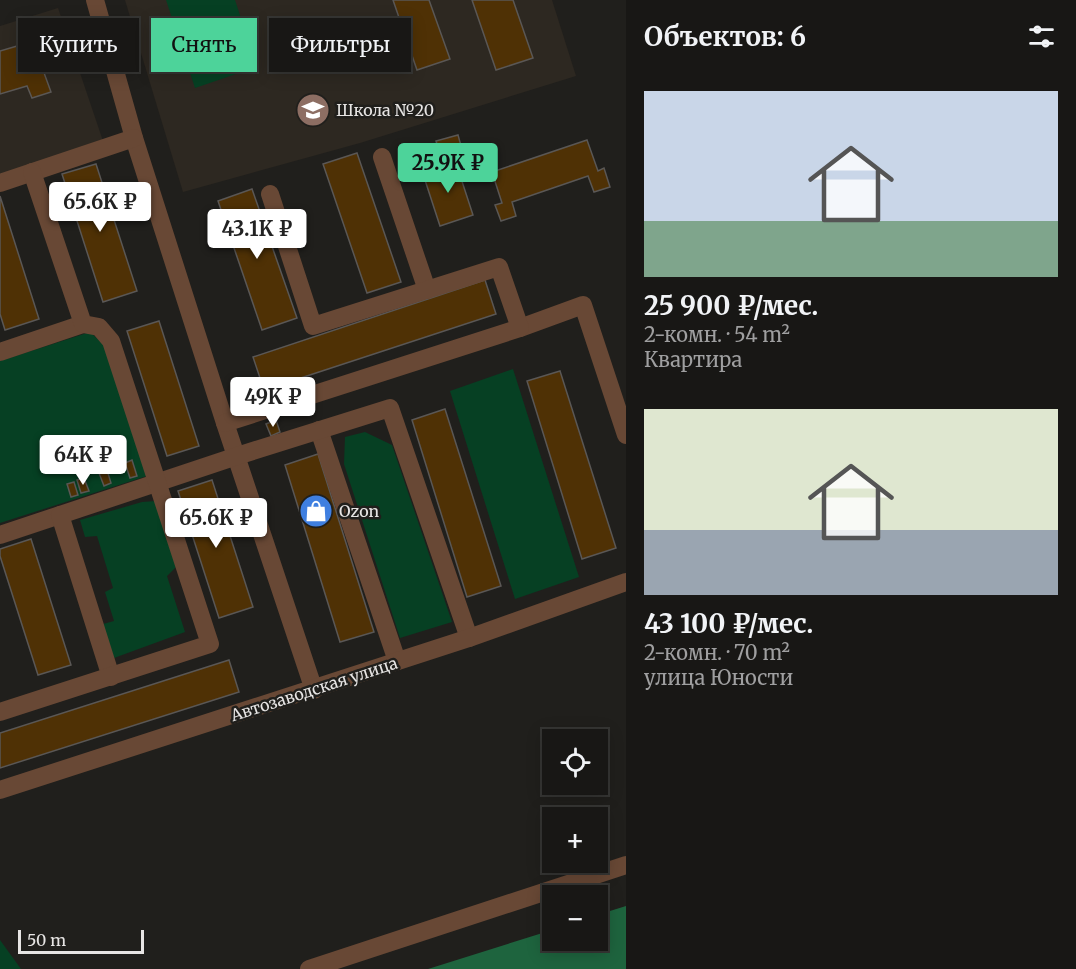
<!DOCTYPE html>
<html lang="ru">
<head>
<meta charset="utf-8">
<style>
  :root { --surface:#181715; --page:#21201e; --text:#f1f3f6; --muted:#9f9fa0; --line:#363634; --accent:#4dd39a }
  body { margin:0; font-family:Merriweather,serif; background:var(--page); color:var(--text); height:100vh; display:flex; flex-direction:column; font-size:22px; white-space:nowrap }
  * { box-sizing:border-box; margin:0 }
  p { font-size:20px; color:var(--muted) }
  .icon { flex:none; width:33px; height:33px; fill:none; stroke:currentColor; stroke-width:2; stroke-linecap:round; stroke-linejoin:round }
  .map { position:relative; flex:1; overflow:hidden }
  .side { display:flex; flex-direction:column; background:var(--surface); width:450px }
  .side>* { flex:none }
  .guide { position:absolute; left:18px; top:18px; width:518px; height:54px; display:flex; gap:12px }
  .tools { position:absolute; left:542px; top:729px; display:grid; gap:12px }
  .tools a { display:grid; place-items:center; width:66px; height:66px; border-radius:0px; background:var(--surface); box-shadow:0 3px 15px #0003,0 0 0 2px var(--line); font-size:30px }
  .scale { position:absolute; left:18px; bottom:15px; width:126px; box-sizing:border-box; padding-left:6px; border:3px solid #e7e5e4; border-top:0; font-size:16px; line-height:21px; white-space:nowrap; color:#e7e5e4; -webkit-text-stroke:4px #201f1c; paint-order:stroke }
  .price { position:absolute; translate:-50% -51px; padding:0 14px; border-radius:6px; background:#fff; color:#222; font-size:20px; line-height:39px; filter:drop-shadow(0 2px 3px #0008) }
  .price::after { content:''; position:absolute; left:50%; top:36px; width:18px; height:14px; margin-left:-9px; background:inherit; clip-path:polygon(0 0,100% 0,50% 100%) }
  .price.active { background:var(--accent); color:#111 }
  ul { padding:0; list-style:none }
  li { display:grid; align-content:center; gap:12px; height:318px; padding:0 18px }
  li span { display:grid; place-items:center; height:186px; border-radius:0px; color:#555 }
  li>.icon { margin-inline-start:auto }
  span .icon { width:108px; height:108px; fill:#fffc; stroke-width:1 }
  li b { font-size:26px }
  h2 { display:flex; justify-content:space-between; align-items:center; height:72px; padding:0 18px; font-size:26px }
  .tag { padding:0 21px; border-radius:0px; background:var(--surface); box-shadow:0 3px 15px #0003,0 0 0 2px var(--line); font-size:21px; line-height:54px }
  .tag.active { background:var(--accent); color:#111 }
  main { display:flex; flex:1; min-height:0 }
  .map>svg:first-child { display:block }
</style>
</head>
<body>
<main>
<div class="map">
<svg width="626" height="969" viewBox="0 0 626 969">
  <rect width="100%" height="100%" fill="#201f1c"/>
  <g fill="#2d2821">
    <path d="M125 0H552L576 76 360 143 183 192Z"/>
    <path d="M58 8 103 141 0 175V26Z"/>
  </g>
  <g fill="#064023">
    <path d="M166 0H235L257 67 195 88Z"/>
    <path d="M90 332 105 346 147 476 0 523V361Z"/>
    <path d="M513 369 579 577 515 599 450 391Z"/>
    <path d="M365 432 392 445 452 622 400 638 344 464 345 437Z"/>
    <path d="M156 501 176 567 167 576 185 632 114 658 103 624 114 621 105 592 113 588 97 536 85 537 80 520 142 502Z"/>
    <path d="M0 940 21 969H0Z"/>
  </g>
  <path fill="#1e643e" d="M626 906V969H428L552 930V940H597V915Z"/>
  <g fill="#4f3105" stroke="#5a5755" stroke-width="1.5">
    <path d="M393 0H429L450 59 417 70Z"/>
    <path d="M472 0H513L533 58 496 70Z"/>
    <path d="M24 44 34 72 43 70 51 92 32 98 27 86 0 94V51Z"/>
    <path d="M458 135 463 153 442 160 436 141Z"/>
    <path d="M587 140 598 171 604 168 610 187 594 192 588 176 512 202 516 216 501 221 495 205 502 203 492 172Z"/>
    <path d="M357 153 401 282 367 293 323 164Z"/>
    <path d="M456 163 473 215 440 226 423 174Z"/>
    <path d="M96 164 137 291 103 302 62 174Z"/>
    <path d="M252 189 297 318 262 330 218 201Z"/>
    <path d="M0 196 39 319 5 330 0 314Z"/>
    <path d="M485 280 496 314 264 390 253 357Z"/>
    <path d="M159 321 199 446 167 456 127 331Z"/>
    <path d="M560 371 616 548 582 559 527 381Z"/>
    <path d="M445 409 501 586 467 597 412 420Z"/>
    <path d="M276 420 280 432 271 436 266 424Z"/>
    <path d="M318 454 374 632 340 642 285 465Z"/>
    <path d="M132 460 137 476 130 478 125 463Z"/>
    <path d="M107 470 111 483 104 486 99 473Z"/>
    <path d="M84 478 89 491 81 493 77 480Z"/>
    <path d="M212 480 253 607 219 618 178 491Z"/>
    <path d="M74 482 78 495 71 497 67 484Z"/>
    <path d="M31 539 71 665 38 675 0 556V549Z"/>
    <path d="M229 660 239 692 0 768V733Z"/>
  </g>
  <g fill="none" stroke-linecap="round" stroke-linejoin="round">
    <g stroke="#684835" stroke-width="18">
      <path d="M95 0 134 138 225 423 314 690"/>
      <path d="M382 157 427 290"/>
      <path d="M0 183 134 138"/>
      <path d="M520 328 583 305 626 435"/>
      <path d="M0 352 83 324"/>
      <path d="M225 423 520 328 499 267 313 326 270 194"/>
      <path d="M319 430 397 661"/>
      <path d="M0 535 60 515"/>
      <path d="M111 677 60 515 237 456 390 408 469 638"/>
      <path d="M0 712 210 644 111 341 99 327 83 324 32 172"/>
      <path d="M0 790 469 638 626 582"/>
      <path d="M309 969 626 865"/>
    </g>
  </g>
  <defs>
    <g id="school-disc" transform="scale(1.725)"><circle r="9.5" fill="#8d6e63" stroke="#201f1c"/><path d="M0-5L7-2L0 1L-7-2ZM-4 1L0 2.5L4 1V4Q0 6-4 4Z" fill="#fff"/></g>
    <g id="shop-disc" transform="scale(1.725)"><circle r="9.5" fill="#3f7fe0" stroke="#201f1c"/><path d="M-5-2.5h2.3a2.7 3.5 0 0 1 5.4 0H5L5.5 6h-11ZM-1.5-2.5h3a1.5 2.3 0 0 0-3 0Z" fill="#fff"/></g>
  </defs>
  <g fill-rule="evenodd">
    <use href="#school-disc" x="313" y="110"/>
    <use href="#shop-disc" x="316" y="511"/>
  </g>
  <g text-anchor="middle" stroke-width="5" stroke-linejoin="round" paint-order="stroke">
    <g font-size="16" fill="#e7e5e4" stroke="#201f1c" text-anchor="start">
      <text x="336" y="116">Школа №20</text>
      <text x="339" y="517">Ozon</text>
    </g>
    <g font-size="16" fill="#e7e5e4" stroke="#201f1c">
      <text transform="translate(314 689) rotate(-18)" y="6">Автозаводская улица</text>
    </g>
  </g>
</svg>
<div class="tools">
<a><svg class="icon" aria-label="locate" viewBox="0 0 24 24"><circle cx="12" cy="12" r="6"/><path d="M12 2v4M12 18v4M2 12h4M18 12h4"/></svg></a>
<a>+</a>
<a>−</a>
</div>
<div class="scale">50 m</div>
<b class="price active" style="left:448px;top:194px">25.9K ₽</b>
<b class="price" style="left:100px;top:233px">65.6K ₽</b>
<b class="price" style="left:257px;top:260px">43.1K ₽</b>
<b class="price" style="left:273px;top:428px">49K ₽</b>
<b class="price" style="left:83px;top:486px">64K ₽</b>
<b class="price" style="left:216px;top:549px">65.6K ₽</b>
<div class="guide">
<a class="tag">Купить</a>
<a class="tag active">Снять</a>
<a class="tag">Фильтры</a>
</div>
</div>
<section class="side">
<h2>Объектов: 6<svg class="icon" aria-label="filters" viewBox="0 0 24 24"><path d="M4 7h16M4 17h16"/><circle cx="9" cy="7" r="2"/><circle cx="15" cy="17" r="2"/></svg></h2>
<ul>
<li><span style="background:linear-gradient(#c9d6e8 70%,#7fa58c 0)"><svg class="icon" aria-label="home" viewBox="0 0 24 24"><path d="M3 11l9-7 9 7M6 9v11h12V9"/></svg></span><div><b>25 900 ₽/мес.</b><p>2-комн. · 54 m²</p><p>Квартира</p></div></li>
<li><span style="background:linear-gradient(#dfe7d0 65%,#9aa5b1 0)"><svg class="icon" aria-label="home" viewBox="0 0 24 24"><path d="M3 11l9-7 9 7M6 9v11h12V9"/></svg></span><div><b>43 100 ₽/мес.</b><p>2-комн. · 70 m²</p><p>улица Юности</p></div></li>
</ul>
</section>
</main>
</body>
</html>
